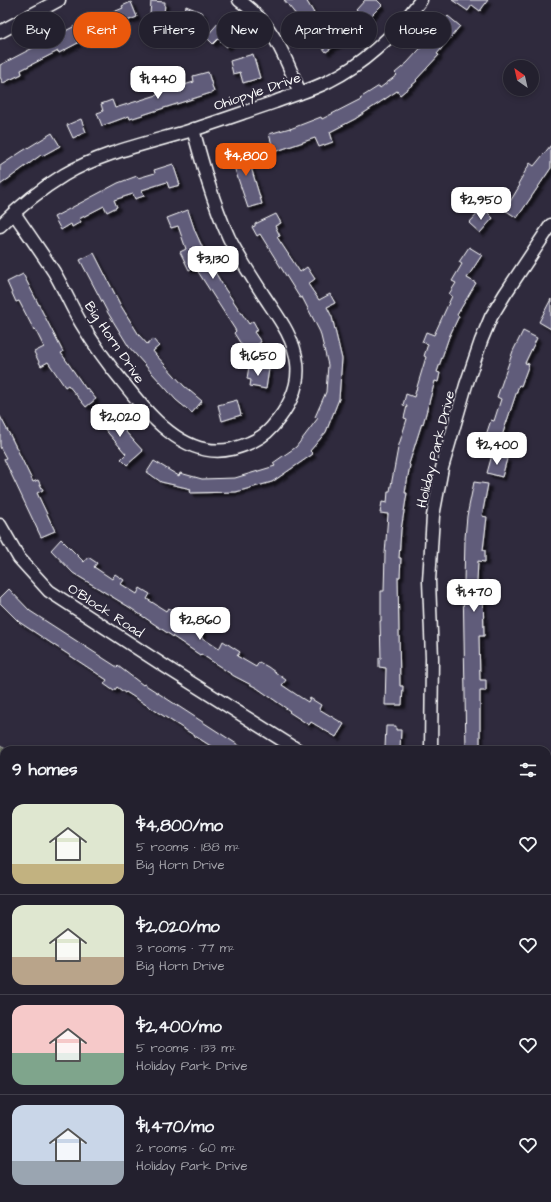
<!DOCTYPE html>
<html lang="en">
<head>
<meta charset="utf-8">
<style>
  :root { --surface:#23202e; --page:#2f2d3a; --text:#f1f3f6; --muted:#a3a3aa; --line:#403e4a; --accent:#ea580c }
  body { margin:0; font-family:"Architects Daughter",sans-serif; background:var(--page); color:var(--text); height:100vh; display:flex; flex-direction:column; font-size:15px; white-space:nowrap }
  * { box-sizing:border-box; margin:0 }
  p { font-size:13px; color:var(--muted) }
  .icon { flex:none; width:22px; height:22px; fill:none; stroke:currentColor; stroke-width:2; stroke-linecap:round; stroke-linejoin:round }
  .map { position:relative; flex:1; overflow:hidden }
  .drawer { position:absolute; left:0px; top:746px; width:551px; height:456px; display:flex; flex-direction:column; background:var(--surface); border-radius:12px 12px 0 0; box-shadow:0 2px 6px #0003,0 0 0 1px var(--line) }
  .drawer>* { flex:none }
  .top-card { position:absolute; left:12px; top:12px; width:527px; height:36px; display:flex; gap:8px }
  .needle { width:26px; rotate:326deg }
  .controls { position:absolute; left:503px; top:60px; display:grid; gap:8px }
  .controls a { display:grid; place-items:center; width:36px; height:36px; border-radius:50%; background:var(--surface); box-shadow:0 2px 6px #0003,0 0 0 1px var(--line); font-size:20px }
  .price { position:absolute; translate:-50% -34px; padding:0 9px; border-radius:8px; background:#fff; color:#222; font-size:13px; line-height:26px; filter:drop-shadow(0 1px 2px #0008) }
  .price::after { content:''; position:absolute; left:50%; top:24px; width:12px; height:9px; margin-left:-6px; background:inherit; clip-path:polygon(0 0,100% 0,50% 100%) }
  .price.selected { background:var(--accent); color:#fff }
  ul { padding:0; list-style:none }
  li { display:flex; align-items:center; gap:12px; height:100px; padding:0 12px }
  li+li { border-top:1px solid var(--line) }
  li span { display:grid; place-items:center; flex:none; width:112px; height:80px; border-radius:12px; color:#555 }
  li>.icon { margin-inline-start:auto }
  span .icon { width:48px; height:48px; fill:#fffc; stroke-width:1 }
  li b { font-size:17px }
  h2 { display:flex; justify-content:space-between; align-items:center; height:48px; padding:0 12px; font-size:17px }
  .chip { padding:0 14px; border-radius:18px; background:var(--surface); box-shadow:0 2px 6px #0003,0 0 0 1px var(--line); font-size:14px; line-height:36px }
  .chip.selected { background:var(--accent); color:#fff }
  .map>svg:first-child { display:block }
</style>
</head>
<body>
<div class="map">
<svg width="551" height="1202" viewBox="0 0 551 1202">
  <defs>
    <pattern id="park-dots" width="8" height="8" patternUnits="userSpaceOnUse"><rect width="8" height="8" fill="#5f6558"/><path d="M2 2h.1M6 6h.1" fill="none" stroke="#777c71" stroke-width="1.8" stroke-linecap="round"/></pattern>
    <filter id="shadow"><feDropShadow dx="3.5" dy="3.5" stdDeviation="1" flood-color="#0009"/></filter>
  </defs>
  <rect width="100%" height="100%" fill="#2f2a3d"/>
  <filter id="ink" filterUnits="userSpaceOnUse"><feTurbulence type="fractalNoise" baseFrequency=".025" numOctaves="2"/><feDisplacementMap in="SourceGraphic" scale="8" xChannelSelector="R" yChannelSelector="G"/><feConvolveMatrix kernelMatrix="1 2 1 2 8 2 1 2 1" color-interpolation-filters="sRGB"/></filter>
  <g filter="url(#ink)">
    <path fill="url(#park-dots)" stroke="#afb2ac" d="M0 746 8 750H4V968L0 967Z"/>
    <g fill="#615c7a" stroke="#fff" filter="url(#shadow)">
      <path d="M284 0H306L314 13 302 22Z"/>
      <path d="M365 0H377L382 5 366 21 356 10Z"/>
      <path d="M452 0H488L480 11 472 5 468 11Z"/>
      <path d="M151 1 165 2 164 16 150 15Z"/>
      <path d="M131 2 137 17 117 25 115 21 77 40 78 43 59 53 58 51 21 70 22 74 3 83 0 77V65L100 13 102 17 123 8 122 6Z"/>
      <path d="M186 6 203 13 198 26 181 20Z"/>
      <path d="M448 16 460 26 437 54 439 55 416 80 417 81 400 95 397 91 355 119 330 132 333 142 319 147 315 138 274 152 269 134 290 128V129L321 117 322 119 361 99 360 98 379 86 380 88 397 75 395 73 407 63 428 40Z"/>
      <path d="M220 21 237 36 227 47 218 39 213 44 206 37Z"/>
      <path d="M332 27 342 41 326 52 316 39Z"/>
      <path d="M253 54 260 78 243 83 240 72 233 74 230 61Z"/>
      <path d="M208 72 214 92 130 119 129 116 102 126 97 113 103 111 101 104 112 100 115 108 157 95V94L162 92 160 86 169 82 171 89 194 82 193 76Z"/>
      <path d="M81 119 86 132 73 138 67 125Z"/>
      <path d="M52 133 60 146 42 156 41 155 0 185V166L21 152Z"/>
      <path d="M551 145V168L517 218 505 210 520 185 518 184 530 163 534 166Z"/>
      <path d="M245 147 262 204 248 208 229 152Z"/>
      <path d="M173 164 180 185 169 188 167 182 142 190 144 196 135 199 133 194 114 200 117 207 107 212 104 206 79 219 81 222 72 227 71 224 61 230 54 217 118 183 137 176 138 178 155 173 154 170Z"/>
      <path d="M483 208 493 218 480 233 469 223Z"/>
      <path d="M188 210 195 231 214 273 215 272 225 289 249 324 253 321 258 330 254 332 261 342 246 352 234 333 236 331 195 267 189 270 180 252 186 249 178 226 171 228 167 218Z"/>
      <path d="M276 214 281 223 275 226 280 236 277 237 300 272 307 267 315 279 308 284 319 300 330 294 335 303 327 307 332 317 342 359 339 399 326 432 310 451 313 454 272 482 236 492 190 493 191 489 161 482 147 472 154 461 179 476 180 473 202 479 235 478 275 466 273 463 296 447 318 418 315 417 326 392 328 365 320 332 302 297 300 298 260 234 257 236 252 227 255 226V224Z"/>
      <path d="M469 247 482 255 467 278 476 283 457 315 459 316 449 337 437 372 440 373 438 382 435 381 423 424 422 423 409 464 410 465 405 493H407L401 530 399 558H401L400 577H398L400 686H403L402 705H385L386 668 379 667V658H381L380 621H381V591H384L385 554 388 514 380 513 382 502 387 503 388 491H390L398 448 407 419 404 418 407 406 403 405 406 394 414 397 426 357 424 356 428 344 422 342 426 332 434 335 452 296 449 294 456 283 452 281 462 264 459 262Z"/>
      <path d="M94 253 121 306 139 335 147 344 153 339 159 346 153 351 156 355 184 386 202 401 192 413 176 400 129 347 108 313 80 260Z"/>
      <path d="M23 274 63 352 61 353 86 389 87 388 96 399 86 407 68 385 65 387 48 362 41 366 34 352 44 347 35 329 34 330 19 301 16 302 7 282Z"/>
      <path d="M551 299V329L539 322Z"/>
      <path d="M523 331 537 338 525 363 529 364 521 386 519 385 499 445 484 441 491 420 494 421 501 399 497 397 513 351Z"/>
      <path d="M249 366 269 369 266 389 250 386 251 380 247 379Z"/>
      <path d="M237 400 241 415 222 421 218 405Z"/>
      <path d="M107 411 143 451 127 465 121 459 126 454 97 420Z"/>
      <path d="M0 416 12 439 33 482 38 480 43 490 37 493 55 531 41 537 4 459 6 458 0 447Z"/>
      <path d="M492 455 507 459 502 477 487 473Z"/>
      <path d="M474 482 488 484 482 516 487 517 483 550H485V562L478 561 477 582 488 581 489 592H483L484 636H479L480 680H486V691H480V750H466L463 582H464L465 538 467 516Z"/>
      <path d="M61 539 84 562 88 557 97 563 94 567 112 579 115 574 124 580 121 584 137 594 140 588 150 594 147 599 166 611 168 608 204 632 201 637 219 649 223 641 240 652 237 656 256 667 259 662 268 667 286 680 282 685 300 697 308 702 310 698 321 705 319 709 344 724 336 737 311 722 309 725 289 712 290 711 257 688 234 676 201 654 200 655 129 607 73 573 51 550Z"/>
      <path d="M9 589 30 611 117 667 118 666 143 685 144 684 246 750H217L126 692 125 693 117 687 114 691 104 684 107 680 19 622 0 603V598Z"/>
      <path d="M386 726H396V730H401L400 749 385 748Z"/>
    </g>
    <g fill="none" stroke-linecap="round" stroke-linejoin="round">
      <g stroke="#fff" stroke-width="15">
        <g id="minor">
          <path d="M239 0C273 24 285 56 300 93"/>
          <path d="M0 32 59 0"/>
          <path d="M14 213C27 232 41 252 54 272 64 289 71 306 81 323 93 343 107 363 122 381 148 414 184 460 232 449 247 445 262 439 272 427 288 409 300 388 297 363 294 337 278 317 264 296 252 277 239 258 229 238 213 203 203 166 193 129"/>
          <path d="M0 226C19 207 41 189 64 175 103 152 149 143 192 130 220 121 248 111 275 102 293 95 312 90 329 81 366 63 396 33 421 0"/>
          <path d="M0 525 19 558 49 591 166 667 298 750"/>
          <path d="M431 750 432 658 429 581 433 516 442 468 466 385 481 341 491 317 505 294 551 225"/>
          <path d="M547 946 551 939"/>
          <path d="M0 971 4 972"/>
          <path d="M547 1124 551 1129"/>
          <path d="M396 1198 398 1202"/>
          <path d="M442 1198 445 1202"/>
        </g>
      </g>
      <use href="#minor" stroke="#2f2a3d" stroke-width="12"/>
    </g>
  </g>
  <g text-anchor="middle" stroke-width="4" stroke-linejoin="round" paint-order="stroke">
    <g font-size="14" fill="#fff" stroke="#2f2a3d">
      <text transform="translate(257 91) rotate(-19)" y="5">Ohiopyle Drive</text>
      <text transform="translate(115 342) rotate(56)" y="5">Big Horn Drive</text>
      <text transform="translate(435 449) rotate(-76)" y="5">Holiday Park Drive</text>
      <text transform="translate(106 610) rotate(33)" y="5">O'Block Road</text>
    </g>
  </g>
</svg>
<div class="controls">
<a><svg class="needle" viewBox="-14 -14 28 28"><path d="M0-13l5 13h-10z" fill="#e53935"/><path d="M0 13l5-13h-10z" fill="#a3a3aa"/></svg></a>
</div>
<b class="price" style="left:158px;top:100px">$1,440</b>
<b class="price selected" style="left:246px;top:177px">$4,800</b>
<b class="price" style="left:481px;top:221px">$2,950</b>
<b class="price" style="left:213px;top:280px">$3,130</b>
<b class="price" style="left:258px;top:377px">$1,650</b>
<b class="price" style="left:120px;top:438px">$2,020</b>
<b class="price" style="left:497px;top:466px">$2,400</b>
<b class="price" style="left:474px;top:613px">$1,470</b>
<b class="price" style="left:200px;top:641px">$2,860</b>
<div class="top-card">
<a class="chip">Buy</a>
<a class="chip selected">Rent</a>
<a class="chip">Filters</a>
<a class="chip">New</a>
<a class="chip">Apartment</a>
<a class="chip">House</a>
</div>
<section class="drawer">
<h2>9 homes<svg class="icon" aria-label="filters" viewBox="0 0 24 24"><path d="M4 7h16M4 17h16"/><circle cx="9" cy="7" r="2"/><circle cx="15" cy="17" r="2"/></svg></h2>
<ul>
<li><span style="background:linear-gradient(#dfe7d0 75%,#c2b280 0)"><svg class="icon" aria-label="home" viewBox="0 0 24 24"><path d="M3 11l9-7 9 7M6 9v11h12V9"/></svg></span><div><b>$4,800/mo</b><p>5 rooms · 188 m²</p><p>Big Horn Drive</p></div><svg class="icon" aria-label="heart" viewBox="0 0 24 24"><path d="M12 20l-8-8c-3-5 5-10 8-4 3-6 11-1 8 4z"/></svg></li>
<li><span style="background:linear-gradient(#dfe7d0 65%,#b9a48a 0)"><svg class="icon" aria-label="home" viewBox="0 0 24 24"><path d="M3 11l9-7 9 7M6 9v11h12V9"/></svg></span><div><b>$2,020/mo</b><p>3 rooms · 77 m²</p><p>Big Horn Drive</p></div><svg class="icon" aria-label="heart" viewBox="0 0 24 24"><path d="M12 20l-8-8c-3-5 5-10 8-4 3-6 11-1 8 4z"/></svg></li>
<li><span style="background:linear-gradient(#f6c9c9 60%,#7fa58c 0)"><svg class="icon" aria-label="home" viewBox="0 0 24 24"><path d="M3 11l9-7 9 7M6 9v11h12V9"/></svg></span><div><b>$2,400/mo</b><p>5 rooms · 133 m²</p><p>Holiday Park Drive</p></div><svg class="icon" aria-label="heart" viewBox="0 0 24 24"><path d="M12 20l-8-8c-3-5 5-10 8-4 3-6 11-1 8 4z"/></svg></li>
<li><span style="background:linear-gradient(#c9d6e8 70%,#9aa5b1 0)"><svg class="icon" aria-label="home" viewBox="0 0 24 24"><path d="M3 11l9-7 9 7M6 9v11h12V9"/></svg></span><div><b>$1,470/mo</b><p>2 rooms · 60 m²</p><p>Holiday Park Drive</p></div><svg class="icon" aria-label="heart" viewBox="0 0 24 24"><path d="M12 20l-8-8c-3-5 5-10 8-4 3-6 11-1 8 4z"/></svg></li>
</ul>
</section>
</div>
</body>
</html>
